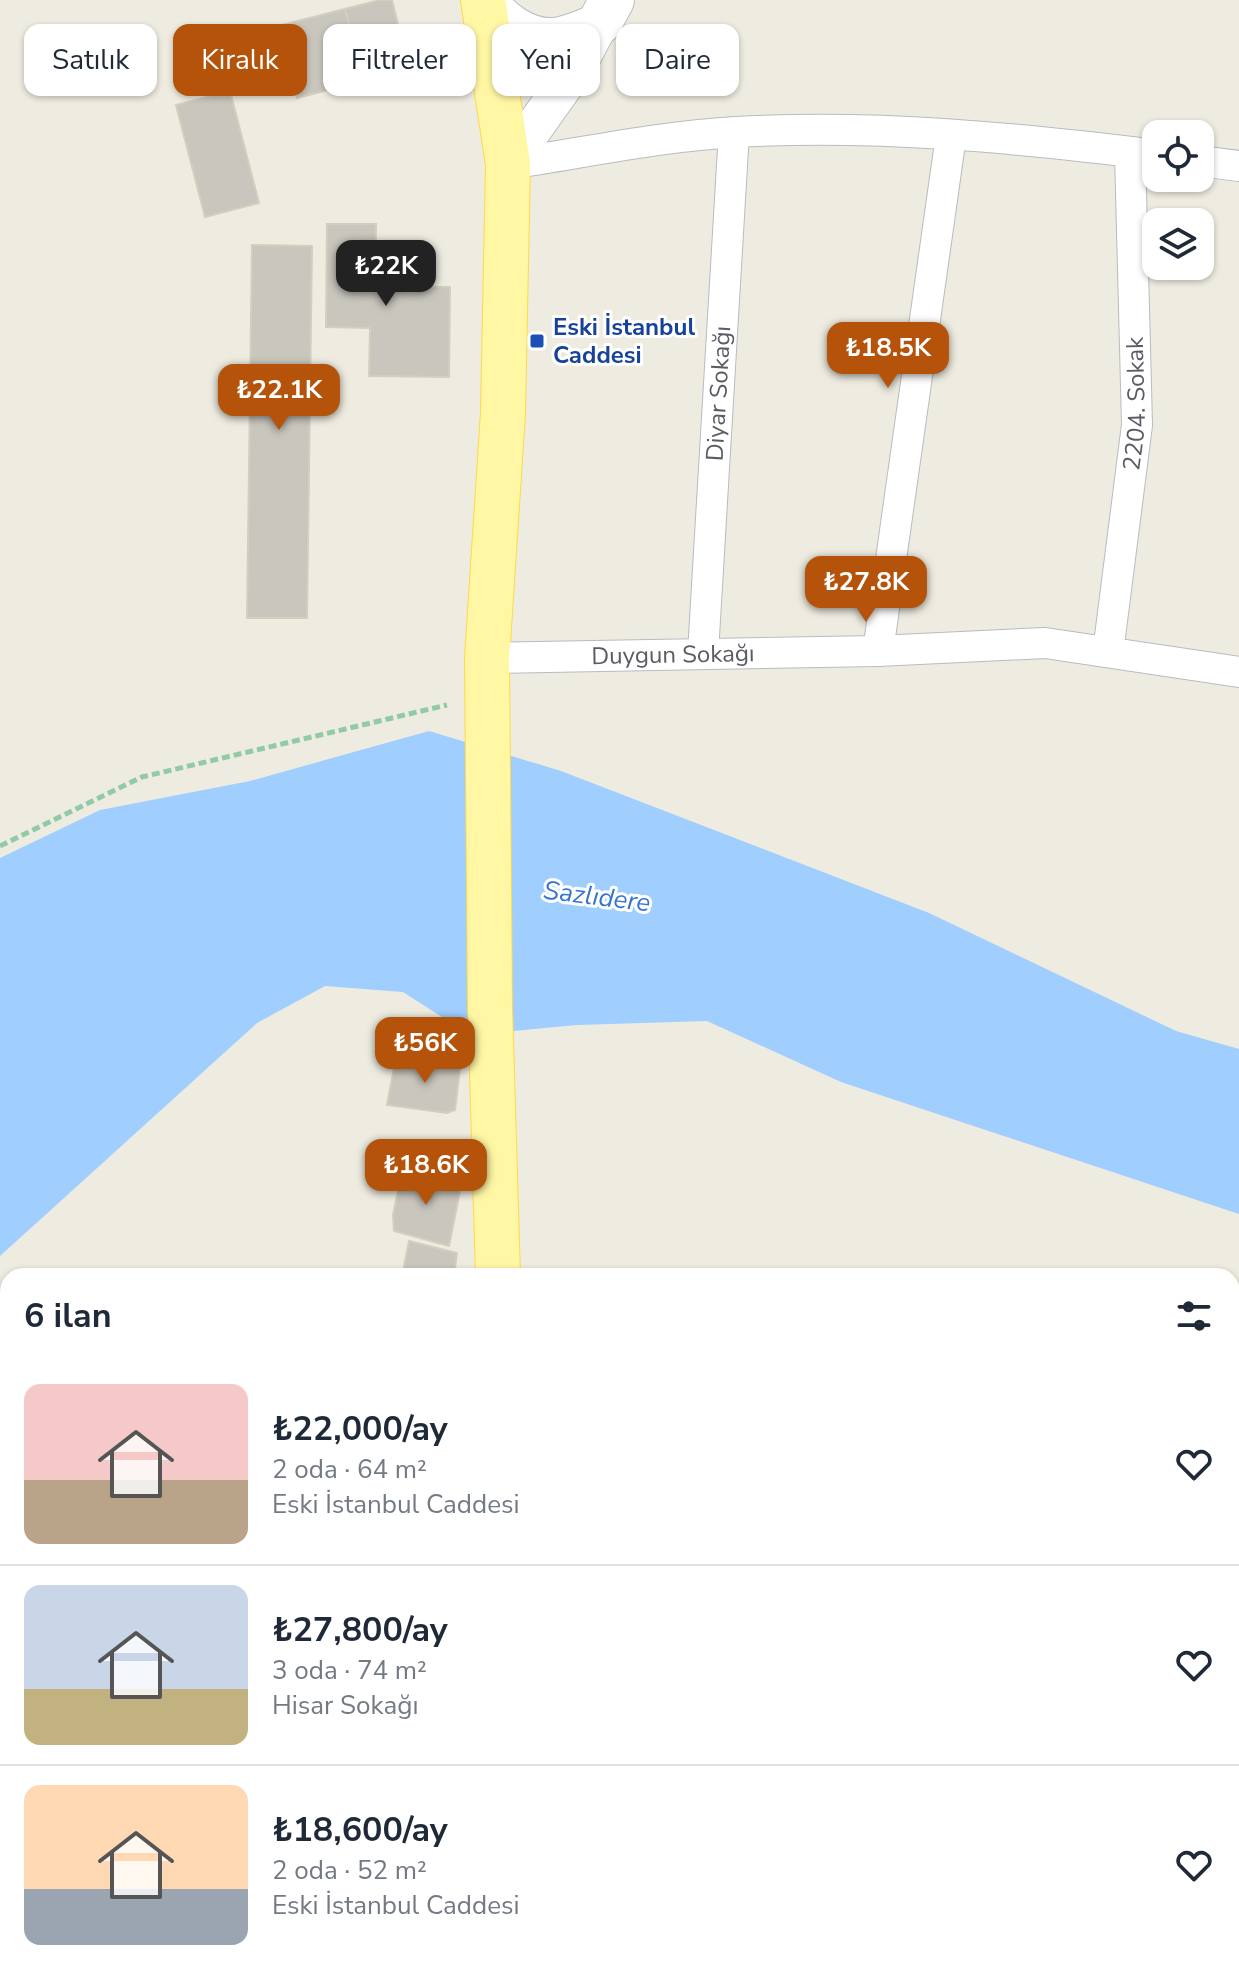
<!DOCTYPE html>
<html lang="tr">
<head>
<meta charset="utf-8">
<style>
  :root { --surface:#fff; --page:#f2f2f3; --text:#1f2937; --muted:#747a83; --line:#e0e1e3; --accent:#b45309 }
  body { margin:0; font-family:"Nunito Sans",sans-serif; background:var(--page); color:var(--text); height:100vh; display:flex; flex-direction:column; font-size:30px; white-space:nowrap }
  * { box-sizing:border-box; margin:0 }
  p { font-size:26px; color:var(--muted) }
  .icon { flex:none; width:44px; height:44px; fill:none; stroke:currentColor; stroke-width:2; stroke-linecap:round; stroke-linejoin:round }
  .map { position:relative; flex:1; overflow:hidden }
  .details { position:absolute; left:0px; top:1268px; width:1240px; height:712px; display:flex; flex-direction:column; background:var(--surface); border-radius:24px 24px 0 0; box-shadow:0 2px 6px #0004 }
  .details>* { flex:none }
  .banner { position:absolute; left:24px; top:24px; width:800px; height:72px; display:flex; gap:16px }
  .controls { position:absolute; left:1142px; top:120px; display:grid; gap:16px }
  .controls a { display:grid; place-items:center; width:72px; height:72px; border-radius:16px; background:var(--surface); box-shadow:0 2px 6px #0004; font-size:40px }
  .price { position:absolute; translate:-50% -68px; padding:0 18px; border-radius:16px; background:var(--accent); color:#fff; font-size:26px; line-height:52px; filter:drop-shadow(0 2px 4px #0008) }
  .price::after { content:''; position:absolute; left:50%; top:48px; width:24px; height:18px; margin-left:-12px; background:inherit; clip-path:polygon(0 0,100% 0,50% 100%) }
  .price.current { background:#222; color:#fff }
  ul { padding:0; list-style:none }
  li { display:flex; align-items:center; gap:24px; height:200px; padding:0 24px }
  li+li { border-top:2px solid var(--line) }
  li span { display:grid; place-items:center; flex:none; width:224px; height:160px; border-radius:16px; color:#555 }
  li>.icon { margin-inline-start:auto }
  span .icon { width:96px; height:96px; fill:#fffc; stroke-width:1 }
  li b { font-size:34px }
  h2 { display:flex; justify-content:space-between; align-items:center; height:96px; padding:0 24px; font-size:34px }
  .chip { padding:0 28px; border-radius:16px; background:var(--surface); box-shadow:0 2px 6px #0004; font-size:28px; line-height:72px }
  .chip.current { background:var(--accent); color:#fff }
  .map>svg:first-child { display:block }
</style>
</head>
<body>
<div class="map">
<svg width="1239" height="1980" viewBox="0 0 1239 1980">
  <rect width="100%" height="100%" fill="#eeece0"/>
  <path fill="#9fceff" d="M429 731 561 771 929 913 1176 1031 1239 1049V1214L841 1082 707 1021 577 1025 470 1035 403 992 325 986 257 1023 0 1256V858L100 810 250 781Z"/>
  <g fill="#c9c6bd" stroke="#d3cebe" stroke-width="2">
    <path d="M380 0H392L409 69 363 81 345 9Z"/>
    <path d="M345 9 363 81 297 98 278 26Z"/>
    <path d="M230 91 259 203 205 217 176 105Z"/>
    <path d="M327 224H376L375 286 450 287 449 377 369 376 370 328 326 327Z"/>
    <path d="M252 245 312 246 307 618H247Z"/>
    <path d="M392 1056 454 1063 461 1061 455 1110 447 1113 387 1105 395 1062Z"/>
    <path d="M402 1171 450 1180 461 1186 449 1246 394 1231 393 1215Z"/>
    <path d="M409 1241 457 1253 454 1276H402Z"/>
    <path d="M1237 1474 1239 1477V1738L1232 1608V1475Z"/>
    <path d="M8 1870V1929L0 1922V1881Z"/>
    <path d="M87 1972H149L153 1980H94Z"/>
    <path d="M176 1972H262L259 1980H180L173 1975Z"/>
    <path d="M871 1972H977L981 1980H868L867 1976Z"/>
  </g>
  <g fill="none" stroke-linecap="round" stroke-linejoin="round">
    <g stroke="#b8bbc1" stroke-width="32">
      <g id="minor">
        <path d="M1200 161 1239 166"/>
        <path d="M508 164C583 153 661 136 737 132 876 124 1018 138 1156 155"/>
        <path d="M878 651 951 136"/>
        <path id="s1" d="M1108 652 1137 425 1130 152"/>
        <path id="s2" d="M703 653 734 132"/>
        <path id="s3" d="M487 658 878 651 1045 643 1239 672"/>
        <path d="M60 1980 67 1972"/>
      </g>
    </g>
    <g stroke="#b8bbc1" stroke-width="40">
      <g id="tertiary">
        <path d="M490 0C500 20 528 38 552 37 566 37 586 27 600 22"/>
        <path d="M508 164 574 71 600 22"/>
      </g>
    </g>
    <g stroke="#bbbec6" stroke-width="46">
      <path id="secondary" d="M600 22 612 0"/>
    </g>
    <g stroke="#ffd948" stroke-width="46">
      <g id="primary">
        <path d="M483 0 508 164 503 413 487 658 490 1007 498 1276"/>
        <path d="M341 1980 344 1972"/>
      </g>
    </g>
    <path stroke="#92caa6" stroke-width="5" stroke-dasharray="8 4" stroke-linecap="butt" d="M0 846 142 777 447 705"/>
    <use href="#minor" stroke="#fff" stroke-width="30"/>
    <use href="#tertiary" stroke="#fff" stroke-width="38"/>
    <use href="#secondary" stroke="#fff" stroke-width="44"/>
    <use href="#primary" stroke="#fff7a4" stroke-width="44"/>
  </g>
  <rect fill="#1a4fb4" stroke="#fff" stroke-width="3" x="529" y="333" width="16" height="16" rx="4"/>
  <g text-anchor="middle" stroke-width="6" stroke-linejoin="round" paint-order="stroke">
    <g font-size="24" font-weight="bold" fill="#164399" stroke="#fff" text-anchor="start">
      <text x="553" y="335">Eski İstanbul<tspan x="553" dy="28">Caddesi</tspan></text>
    </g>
    <g font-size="24" fill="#595d63" stroke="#fff">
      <text dy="8" stroke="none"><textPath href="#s2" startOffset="260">Diyar Sokağı</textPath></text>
      <text dy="8" stroke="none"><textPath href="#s1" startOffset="250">2204. Sokak</textPath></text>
      <text dy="8" stroke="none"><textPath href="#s3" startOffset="186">Duygun Sokağı</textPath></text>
    </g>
    <g font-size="26" font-style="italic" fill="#3675ce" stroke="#fff">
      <text transform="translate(597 896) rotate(7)" y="9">Sazlıdere</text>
    </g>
  </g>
</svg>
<div class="controls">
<a><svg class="icon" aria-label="locate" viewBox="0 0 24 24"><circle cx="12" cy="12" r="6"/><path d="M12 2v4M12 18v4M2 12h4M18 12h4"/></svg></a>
<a><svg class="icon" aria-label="layers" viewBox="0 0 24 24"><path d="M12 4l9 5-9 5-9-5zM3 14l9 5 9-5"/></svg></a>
</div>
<b class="price current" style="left:386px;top:308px">₺22K</b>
<b class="price" style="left:888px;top:390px">₺18.5K</b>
<b class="price" style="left:279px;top:432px">₺22.1K</b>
<b class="price" style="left:866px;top:624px">₺27.8K</b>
<b class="price" style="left:425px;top:1085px">₺56K</b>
<b class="price" style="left:426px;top:1207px">₺18.6K</b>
<div class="banner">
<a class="chip">Satılık</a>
<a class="chip current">Kiralık</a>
<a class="chip">Filtreler</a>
<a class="chip">Yeni</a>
<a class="chip">Daire</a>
</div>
<section class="details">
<h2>6 ilan<svg class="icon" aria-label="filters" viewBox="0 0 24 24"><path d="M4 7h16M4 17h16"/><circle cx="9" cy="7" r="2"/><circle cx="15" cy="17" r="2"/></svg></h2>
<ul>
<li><span style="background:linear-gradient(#f6c9c9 60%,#b9a48a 0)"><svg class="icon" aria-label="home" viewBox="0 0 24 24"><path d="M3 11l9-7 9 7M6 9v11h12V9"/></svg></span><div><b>₺22,000/ay</b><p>2 oda · 64 m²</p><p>Eski İstanbul Caddesi</p></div><svg class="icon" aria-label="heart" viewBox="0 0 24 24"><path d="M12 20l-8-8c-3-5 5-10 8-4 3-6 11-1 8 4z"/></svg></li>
<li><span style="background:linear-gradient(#c9d6e8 65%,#c2b280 0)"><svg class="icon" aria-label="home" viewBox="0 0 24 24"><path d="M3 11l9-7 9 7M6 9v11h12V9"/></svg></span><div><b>₺27,800/ay</b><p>3 oda · 74 m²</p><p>Hisar Sokağı</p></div><svg class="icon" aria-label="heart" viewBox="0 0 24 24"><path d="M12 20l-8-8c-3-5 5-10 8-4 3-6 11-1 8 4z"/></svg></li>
<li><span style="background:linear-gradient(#ffd9b3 65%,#9aa5b1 0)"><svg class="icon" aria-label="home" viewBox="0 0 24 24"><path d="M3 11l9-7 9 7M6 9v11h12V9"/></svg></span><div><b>₺18,600/ay</b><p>2 oda · 52 m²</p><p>Eski İstanbul Caddesi</p></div><svg class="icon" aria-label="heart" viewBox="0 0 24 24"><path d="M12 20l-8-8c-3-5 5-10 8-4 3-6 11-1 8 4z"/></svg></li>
</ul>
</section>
</div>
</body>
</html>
